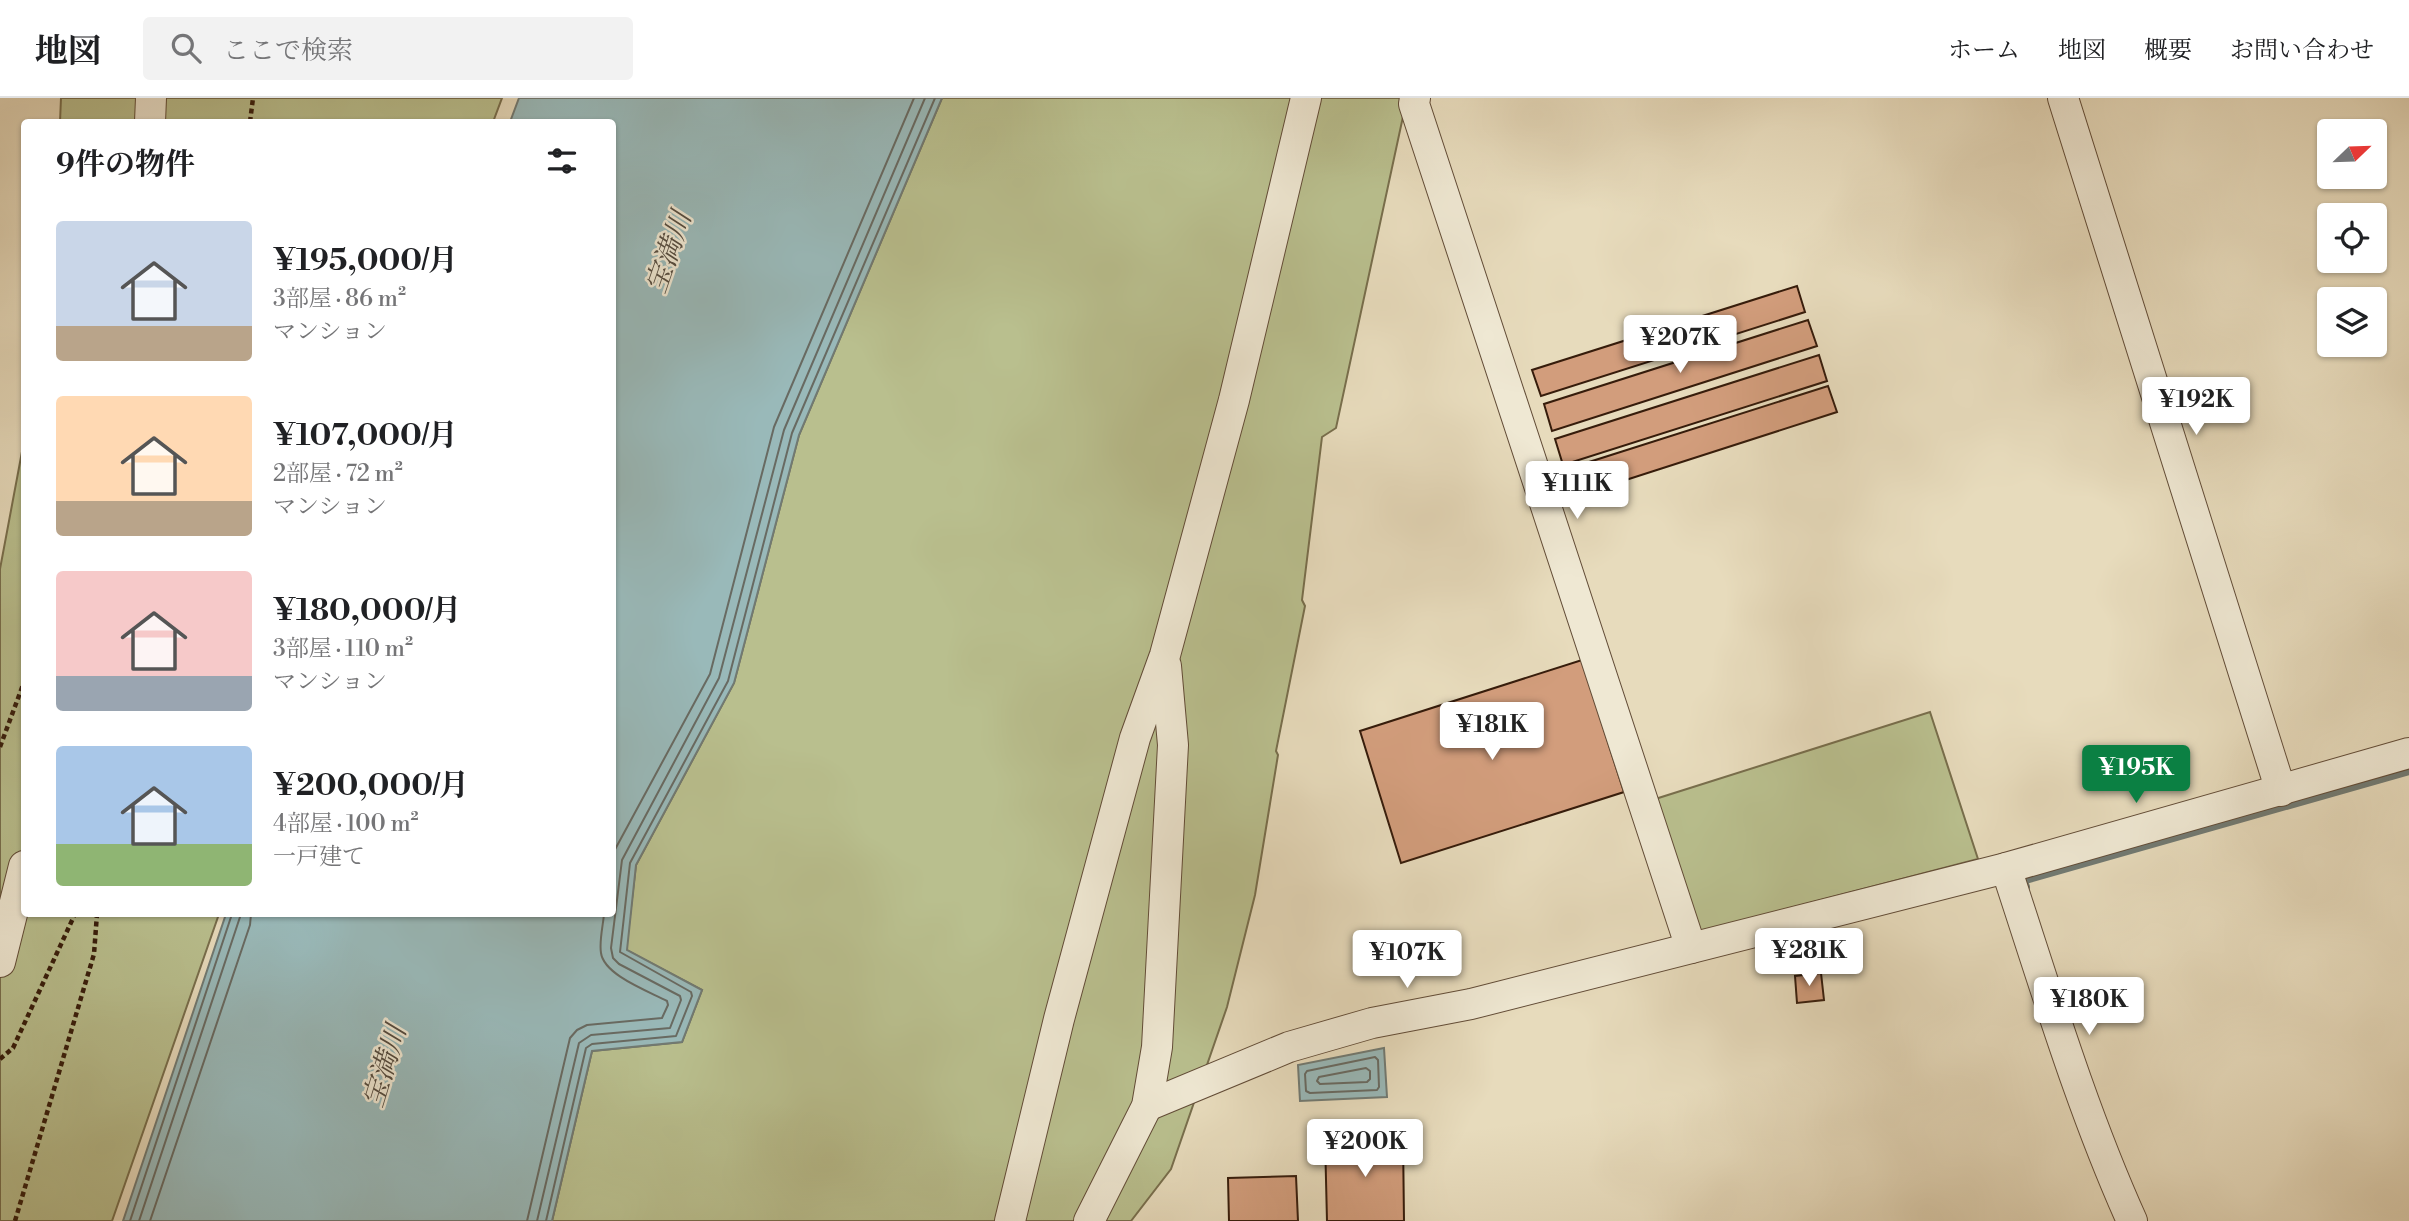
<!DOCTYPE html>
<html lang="ja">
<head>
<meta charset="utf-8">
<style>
  :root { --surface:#fff; --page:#f2f2f2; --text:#202124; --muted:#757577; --line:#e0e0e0; --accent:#0b8043 }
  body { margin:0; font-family:"Libre Bodoni","Noto Serif JP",serif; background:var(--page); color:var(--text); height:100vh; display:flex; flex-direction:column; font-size:26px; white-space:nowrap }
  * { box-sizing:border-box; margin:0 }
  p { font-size:23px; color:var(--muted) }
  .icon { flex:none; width:38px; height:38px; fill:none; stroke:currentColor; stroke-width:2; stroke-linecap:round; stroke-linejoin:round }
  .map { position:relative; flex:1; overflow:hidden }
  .drawer { position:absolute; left:21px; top:21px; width:595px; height:798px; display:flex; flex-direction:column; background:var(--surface); border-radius:7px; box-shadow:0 2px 5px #0004 }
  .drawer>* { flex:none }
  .needle { width:46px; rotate:67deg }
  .buttons { position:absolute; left:2317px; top:21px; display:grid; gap:14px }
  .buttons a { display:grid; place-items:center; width:70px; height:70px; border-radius:7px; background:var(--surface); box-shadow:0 2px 5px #0004; font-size:35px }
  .price { position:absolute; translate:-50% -60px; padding:0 16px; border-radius:7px; background:#fff; color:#222; font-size:23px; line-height:46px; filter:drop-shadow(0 2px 4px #0008) }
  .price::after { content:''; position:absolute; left:50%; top:42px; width:21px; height:16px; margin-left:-10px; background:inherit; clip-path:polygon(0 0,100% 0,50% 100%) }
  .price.current { background:var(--accent); color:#fff }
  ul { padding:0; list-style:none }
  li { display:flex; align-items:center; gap:21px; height:175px; padding:0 35px }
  li span { display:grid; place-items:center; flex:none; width:196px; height:140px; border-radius:7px; color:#555 }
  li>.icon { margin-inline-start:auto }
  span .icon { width:84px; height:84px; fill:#fffc; stroke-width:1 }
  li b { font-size:30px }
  h2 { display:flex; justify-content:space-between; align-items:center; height:84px; padding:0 35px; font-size:30px }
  header { display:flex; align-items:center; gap:42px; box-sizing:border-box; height:98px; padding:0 35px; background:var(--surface); border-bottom:2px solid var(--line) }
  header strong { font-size:33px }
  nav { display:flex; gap:38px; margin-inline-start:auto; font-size:24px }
  .search { width:490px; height:63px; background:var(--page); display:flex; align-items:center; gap:18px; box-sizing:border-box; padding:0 24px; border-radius:7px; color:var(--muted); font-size:26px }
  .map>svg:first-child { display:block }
</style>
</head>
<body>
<header>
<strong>地図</strong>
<div class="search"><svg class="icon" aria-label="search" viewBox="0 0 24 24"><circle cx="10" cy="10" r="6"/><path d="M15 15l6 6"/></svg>ここで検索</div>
<nav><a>ホーム</a><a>地図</a><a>概要</a><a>お問い合わせ</a></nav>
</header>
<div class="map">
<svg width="2409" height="1123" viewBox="0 0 2409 1123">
  <rect width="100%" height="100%" fill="#e7dbbc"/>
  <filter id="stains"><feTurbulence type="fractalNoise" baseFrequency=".00286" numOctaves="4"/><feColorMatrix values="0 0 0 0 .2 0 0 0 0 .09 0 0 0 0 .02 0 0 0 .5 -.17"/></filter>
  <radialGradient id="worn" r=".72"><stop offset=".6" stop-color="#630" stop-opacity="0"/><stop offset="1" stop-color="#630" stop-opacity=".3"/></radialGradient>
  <g fill="#b9bf8e" stroke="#786e4c" stroke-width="2">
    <path d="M61 0H502L493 24H60Z"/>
    <path d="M942 0H1407L1336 330 1322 339 1302 502 1305 508 1276 653 1278 657 1255 797 1227 909 1171 1071 1131 1123H552L592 953 682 944 702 892 626 852 636 767 734 585 799 337Z"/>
    <path d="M24 343V816H219L112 1123H0V471Z"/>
    <path d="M1930 614 1978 761 1691 836 1649 703Z"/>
  </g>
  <g fill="#99b9b9" stroke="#717a73" stroke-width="2">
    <path d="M519 0H942L799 337 734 585 636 767 627 852 702 892 682 944 592 953 552 1123H123L226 816H612V24H510Z"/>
    <path d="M1384 950 1387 999 1300 1003 1298 967Z"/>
  </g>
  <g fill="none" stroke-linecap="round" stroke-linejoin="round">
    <g stroke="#686a62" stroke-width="2">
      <path d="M612 757 710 576 774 329 914 0"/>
      <path d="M1375 959 1378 962 1379 989 1377 992 1310 995 1306 993 1305 976 1307 973Z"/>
      <path d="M1366 970 1370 973V981L1367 984 1320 986 1317 983 1319 979Z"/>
      <path d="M130 1123 232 816"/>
      <path d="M139 1123 241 816"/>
      <path d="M150 1123 250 827 251 816"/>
      <path d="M527 1123 570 940 577 932 587 927 662 920 668 907 667 903C648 893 604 877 601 855 599 843 603 828 604 816"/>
      <path d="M537 1123 579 945 591 937 670 930 681 902 680 898 619 866 613 860 611 850 622 762 719 580 784 332 925 0"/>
      <path d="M546 1123 586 950 592 946 676 938 692 898 691 894 620 854 630 765 728 583 792 335 935 0"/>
    </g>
    <path stroke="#717a73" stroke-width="10" d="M2025 789 2022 782 2409 672"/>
  </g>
  <g fill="#d29d7c" stroke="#361c0b" stroke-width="2">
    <path d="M1797 188 1805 214 1541 298 1532 272Z"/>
    <path d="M1808 222 1817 248 1552 333 1544 306Z"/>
    <path d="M1819 257 1827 283 1563 367 1555 341Z"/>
    <path d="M1828 288 1837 314 1573 399 1564 372Z"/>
    <path d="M1582 562 1624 694 1401 765 1360 633Z"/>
    <path d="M1821 875 1824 902 1797 905 1795 878Z"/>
    <path d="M1403 1039 1404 1123H1327L1325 1040Z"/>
    <path d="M1296 1078 1298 1123H1229L1228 1080Z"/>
  </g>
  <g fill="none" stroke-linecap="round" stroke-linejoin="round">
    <g stroke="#624c37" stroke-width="32">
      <g id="street">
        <path d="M1415 0 1414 6 1691 850"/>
        <path d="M2063 0 2281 693"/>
        <path d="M150 24 151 0"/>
        <path d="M2006 770C2045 888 2081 1010 2132 1123"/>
        <path d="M0 864 24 768"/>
        <path d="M1147 1008 1289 949 1372 925 1471 906 2006 770 2409 655"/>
        <path d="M1010 1123 1059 921 1135 640 1165 557 1234 302 1306 0"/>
        <path d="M1089 1123 1147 1008 1157 949 1173 647 1166 568"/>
      </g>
    </g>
    <g stroke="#361c0b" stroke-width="4.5" stroke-dasharray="5 3.5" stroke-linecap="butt">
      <path d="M250 24 253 0"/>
      <path d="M0 649 24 584"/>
      <path d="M0 961 13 950 75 816"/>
      <path d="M15 1123 94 856 97 816"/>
    </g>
    <use href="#street" stroke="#efe8d3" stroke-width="30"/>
  </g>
  <g text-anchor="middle" stroke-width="5" stroke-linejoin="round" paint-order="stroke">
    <g font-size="28" font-style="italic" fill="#544b3f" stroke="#efe8d3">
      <text transform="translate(668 154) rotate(-71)" y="10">宝満川</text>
      <text transform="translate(384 968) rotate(-73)" y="10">宝満川</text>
    </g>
  </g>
  <rect width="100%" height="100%" filter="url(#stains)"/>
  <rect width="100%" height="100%" fill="url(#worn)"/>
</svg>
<div class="buttons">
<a><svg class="needle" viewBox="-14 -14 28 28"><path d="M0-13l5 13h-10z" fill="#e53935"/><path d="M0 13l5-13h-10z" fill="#757577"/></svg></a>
<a><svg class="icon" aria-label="locate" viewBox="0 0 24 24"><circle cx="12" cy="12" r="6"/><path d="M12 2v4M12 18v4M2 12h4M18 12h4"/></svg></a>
<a><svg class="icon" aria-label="layers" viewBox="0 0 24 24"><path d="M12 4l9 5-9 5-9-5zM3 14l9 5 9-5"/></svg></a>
</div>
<b class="price" style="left:1680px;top:277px">¥207K</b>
<b class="price" style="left:2196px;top:339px">¥192K</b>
<b class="price" style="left:1577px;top:423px">¥111K</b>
<b class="price" style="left:1492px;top:664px">¥181K</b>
<b class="price current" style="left:2136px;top:707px">¥195K</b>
<b class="price" style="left:1809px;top:890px">¥281K</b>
<b class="price" style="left:1407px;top:892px">¥107K</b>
<b class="price" style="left:2089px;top:939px">¥180K</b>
<b class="price" style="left:1365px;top:1081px">¥200K</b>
<section class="drawer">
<h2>9件の物件<svg class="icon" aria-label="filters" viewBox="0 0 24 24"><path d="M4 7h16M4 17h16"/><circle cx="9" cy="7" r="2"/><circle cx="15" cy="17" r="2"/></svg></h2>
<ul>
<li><span style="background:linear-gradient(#c9d6e8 75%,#b9a48a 0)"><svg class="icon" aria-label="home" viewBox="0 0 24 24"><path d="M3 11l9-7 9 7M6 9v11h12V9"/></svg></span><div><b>¥195,000/月</b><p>3部屋 · 86 m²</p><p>マンション</p></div></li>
<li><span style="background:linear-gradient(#ffd9b3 75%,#b9a48a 0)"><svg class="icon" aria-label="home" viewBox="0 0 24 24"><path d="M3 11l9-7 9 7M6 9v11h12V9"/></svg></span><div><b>¥107,000/月</b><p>2部屋 · 72 m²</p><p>マンション</p></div></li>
<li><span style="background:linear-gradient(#f6c9c9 75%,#9aa5b1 0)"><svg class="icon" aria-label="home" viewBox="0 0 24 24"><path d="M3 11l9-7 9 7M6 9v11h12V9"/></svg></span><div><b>¥180,000/月</b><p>3部屋 · 110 m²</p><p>マンション</p></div></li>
<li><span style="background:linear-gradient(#a9c7e8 70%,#8fb573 0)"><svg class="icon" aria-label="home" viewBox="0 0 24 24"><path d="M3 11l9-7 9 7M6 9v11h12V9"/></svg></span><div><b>¥200,000/月</b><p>4部屋 · 100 m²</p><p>一戸建て</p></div></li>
</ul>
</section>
</div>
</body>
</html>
